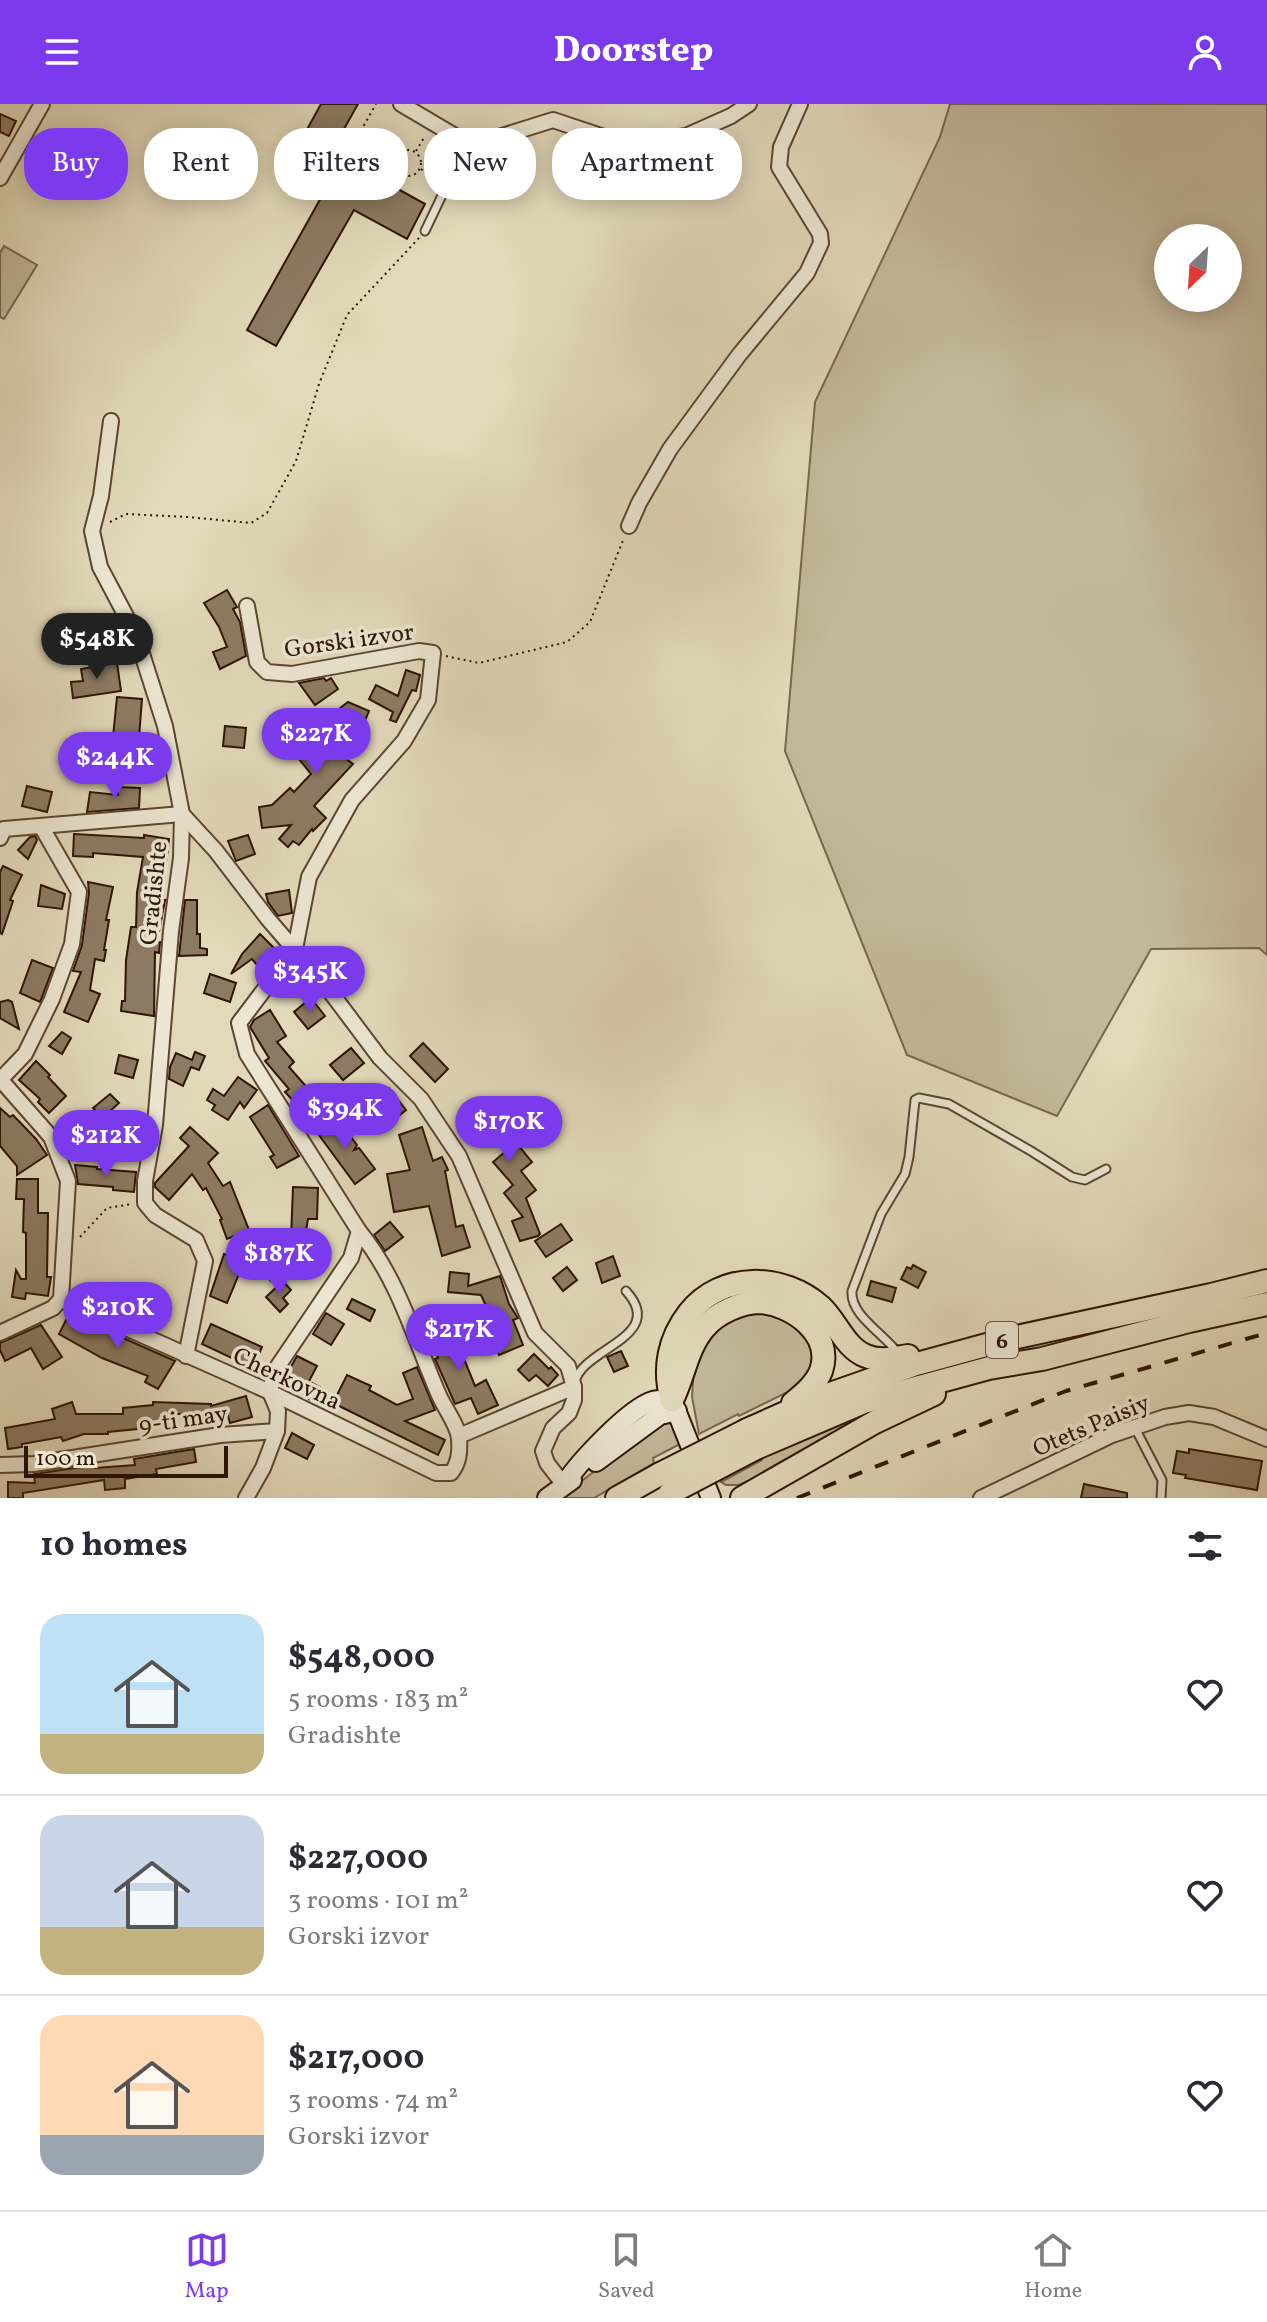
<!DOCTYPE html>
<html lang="en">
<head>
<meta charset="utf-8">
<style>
  :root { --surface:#fff; --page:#f7f7f7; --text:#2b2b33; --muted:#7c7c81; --line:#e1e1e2; --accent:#7c3aed }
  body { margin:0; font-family:Vollkorn,serif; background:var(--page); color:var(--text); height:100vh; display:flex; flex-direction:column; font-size:30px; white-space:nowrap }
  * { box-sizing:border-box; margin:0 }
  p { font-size:26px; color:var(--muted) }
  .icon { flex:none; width:44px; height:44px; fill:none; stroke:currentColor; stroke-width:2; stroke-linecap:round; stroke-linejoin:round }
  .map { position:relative; height:1394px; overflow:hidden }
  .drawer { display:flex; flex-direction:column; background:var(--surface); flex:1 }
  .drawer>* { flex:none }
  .banner { position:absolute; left:24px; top:24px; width:800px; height:72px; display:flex; gap:16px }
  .needle { width:52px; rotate:205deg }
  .fabs { position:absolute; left:1154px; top:120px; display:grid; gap:16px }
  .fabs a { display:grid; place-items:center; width:88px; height:88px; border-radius:50%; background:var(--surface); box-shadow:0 4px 20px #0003; font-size:40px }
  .scale { position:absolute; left:24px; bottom:20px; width:204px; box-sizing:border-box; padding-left:8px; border:4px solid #2e1504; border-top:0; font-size:22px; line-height:28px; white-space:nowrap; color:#2e1504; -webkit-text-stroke:6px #ece6d2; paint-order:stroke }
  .price { position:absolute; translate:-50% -68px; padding:0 18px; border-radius:28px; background:var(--accent); color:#fff; font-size:26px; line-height:52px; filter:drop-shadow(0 2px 4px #0008) }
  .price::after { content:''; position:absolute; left:50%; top:48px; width:24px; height:18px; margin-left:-12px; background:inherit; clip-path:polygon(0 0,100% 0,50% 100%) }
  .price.active { background:#222; color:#fff }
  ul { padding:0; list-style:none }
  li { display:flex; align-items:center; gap:24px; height:200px; padding:0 40px }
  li+li { border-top:2px solid var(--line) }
  li span { display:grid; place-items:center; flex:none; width:224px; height:160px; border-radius:24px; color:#555 }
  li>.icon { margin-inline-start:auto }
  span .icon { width:96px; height:96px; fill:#fffc; stroke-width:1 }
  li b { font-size:34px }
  h2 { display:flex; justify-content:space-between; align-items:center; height:96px; padding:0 40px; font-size:34px }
  .chip { padding:0 28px; border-radius:32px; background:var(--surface); box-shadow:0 4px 20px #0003; font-size:28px; line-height:72px }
  .chip.active { background:var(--accent); color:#fff }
  header { display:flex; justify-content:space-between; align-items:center; height:104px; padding:0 40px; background:var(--accent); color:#fff; font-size:36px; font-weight:800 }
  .dock { display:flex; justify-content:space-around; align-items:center; height:112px; border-top:2px solid var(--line); background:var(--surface); font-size:22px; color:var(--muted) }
  .dock a { display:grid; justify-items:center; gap:4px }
  .dock .active { color:var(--accent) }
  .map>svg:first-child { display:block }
</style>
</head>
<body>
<header><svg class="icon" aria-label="menu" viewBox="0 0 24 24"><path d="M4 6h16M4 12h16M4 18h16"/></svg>Doorstep<svg class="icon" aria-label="person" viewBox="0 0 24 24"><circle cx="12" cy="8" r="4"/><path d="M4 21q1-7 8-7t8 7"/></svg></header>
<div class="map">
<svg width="1267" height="1394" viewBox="0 0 1267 1394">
  <rect width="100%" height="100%" fill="#e2d9ba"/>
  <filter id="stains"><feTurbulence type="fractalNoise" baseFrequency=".0025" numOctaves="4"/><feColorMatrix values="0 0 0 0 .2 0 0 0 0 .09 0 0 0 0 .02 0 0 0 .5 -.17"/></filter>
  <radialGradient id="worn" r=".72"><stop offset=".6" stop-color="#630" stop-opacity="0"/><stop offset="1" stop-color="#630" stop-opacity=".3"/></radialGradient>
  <g fill="#c3b89b" stroke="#786650" stroke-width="2" fill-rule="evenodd">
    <path d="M950 0H1267V851L1259 844 1151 845 1057 1012 907 951 785 647 815 298 940 33ZM1168 134H1228V194H1168Z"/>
    <path d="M4 142 37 161 4 215 0 213V149Z"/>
    <path d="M762 1204C791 1215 807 1223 818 1254L802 1281 739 1312 738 1310 699 1330 692 1293 694 1263 706 1232 726 1214Z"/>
    <path d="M864 1306 871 1307 873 1311 775 1365 739 1381H726L721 1378 762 1356 761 1352Z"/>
    <path d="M661 1315 676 1317 684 1338 653 1354 654 1359 594 1394H560Z"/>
  </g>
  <g fill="#8c7b63" stroke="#2e1504" stroke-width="2">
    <path d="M321 0H358L331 48 425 100 407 135 354 106 276 242 247 226 327 83 288 60Z"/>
    <path d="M0 10 16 17 9 32 0 28Z"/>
    <path d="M227 486 237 503 233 505 240 518 246 552 220 565 213 548 227 543 219 523 204 499Z"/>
    <path d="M117 559 121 587 73 594 71 578 83 577 81 565Z"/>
    <path d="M406 566 420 571 416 587 412 586 396 618 390 616 393 608 369 595 376 581 398 592Z"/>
    <path d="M324 574 326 577 331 574 338 585 315 601 299 579Z"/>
    <path d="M117 593 142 595 138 646 112 643Z"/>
    <path d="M348 598 369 607 359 631 341 651 353 660 314 702 326 714 313 727 312 725 299 741 293 737 288 743 279 735 291 721 262 724 259 703 272 701 290 684 294 688 311 670 291 645 300 637H305L310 644 334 616 339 605Z"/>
    <path d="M225 622 246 624 244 644 223 642Z"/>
    <path d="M27 682 52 688 47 708 22 702Z"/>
    <path d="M118 683 140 684 139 704 87 708 90 688 118 691Z"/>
    <path d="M74 730 144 734V731L169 735 162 796H165L157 838H160L159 849 155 848 154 912 121 907 122 897H125L126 856 131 823H136L137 788 143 753 93 749V753L73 752Z"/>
    <path d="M248 731 255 750 236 757 228 737Z"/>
    <path d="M35 732 37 736 28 755 18 746 30 733Z"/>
    <path d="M3 762 22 771 10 796 13 797 2 830 0 829V768Z"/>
    <path d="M88 778 113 783 106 816H109L104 846H106L104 857 95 855 90 886 100 890 88 918 64 908 81 868 73 867 82 841 89 789Z"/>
    <path d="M41 781 65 790 62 805 38 802Z"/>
    <path d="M289 786 292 809 278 812 268 798 266 790Z"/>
    <path d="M185 796H197V830H200V844L207 845V851L179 852Z"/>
    <path d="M260 830 274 844 257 861 252 855 231 870 242 850Z"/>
    <path d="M32 856 53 864 40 898 20 889Z"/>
    <path d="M210 870 236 879 230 898 204 889Z"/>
    <path d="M311 894 325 912 308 925 294 908Z"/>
    <path d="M8 896 12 898 19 925 0 914V898Z"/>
    <path d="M270 906 286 932 277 938 294 958 289 963 318 996 304 1009 285 988 289 985 265 957 269 954 250 923 254 916Z"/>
    <path d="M62 928 71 934 62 950 49 942Z"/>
    <path d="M423 939 448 965 435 978 410 952Z"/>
    <path d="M351 944 364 959 343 976 330 961Z"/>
    <path d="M195 948 205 952 199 966 191 963 183 982 169 975 170 963 176 949 192 956Z"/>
    <path d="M119 951 138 956 133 974 115 969Z"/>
    <path d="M36 957 50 971 48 973 66 992 49 1009 38 998 40 995 19 976Z"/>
    <path d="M238 973 257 986 244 1004 240 998 228 1016 212 1006 215 1001 207 996 213 985 224 992Z"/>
    <path d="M359 983 361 998 337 1001 335 986Z"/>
    <path d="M389 984 406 1006 385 1023 368 1001Z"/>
    <path d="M110 990 119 999 109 1008 113 1012 99 1025 101 1028 76 1044 66 1028 97 1008 93 1004Z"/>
    <path d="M480 994 496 1010 502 1003 519 1020 509 1030 532 1058 521 1067 536 1086 526 1094 540 1130 538 1132 520 1137 512 1117 523 1113 504 1089 513 1081 493 1058 506 1047 466 1008Z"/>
    <path d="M268 1001 299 1052 277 1064 270 1053 274 1051 250 1013Z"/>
    <path d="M0 1004 10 1013 13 1011 36 1035 47 1051 17 1071V1062L0 1042Z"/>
    <path d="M333 1014 340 1021 339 1017 357 1041 354 1046 359 1044 375 1065 355 1080 316 1027Z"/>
    <path d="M190 1023 218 1049 208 1059 223 1082 230 1078 249 1126 227 1135 220 1116 222 1115 206 1084 203 1086 192 1070 169 1096 155 1083V1079L189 1042 180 1034Z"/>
    <path d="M422 1023 433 1057 442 1053 448 1066 445 1067 456 1123 463 1121 470 1143 442 1152 429 1102 394 1108 387 1070 410 1066 399 1031Z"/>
    <path d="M75 1061 97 1063V1065L136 1068 134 1088 113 1086V1083L78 1080Z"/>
    <path d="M17 1075H38V1109H48L47 1173H51L48 1192 26 1189 25 1195 12 1193 16 1166 21 1175H26V1129L23 1128 24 1095H16Z"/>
    <path d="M293 1083 318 1084 317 1115H308L304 1139 296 1137 277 1165 280 1168 271 1177 259 1165 278 1147 272 1144 280 1132 289 1137 291 1135Z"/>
    <path d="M390 1118 403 1133 385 1147 374 1131Z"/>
    <path d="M561 1120 572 1136 546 1153 535 1137Z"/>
    <path d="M224 1150 244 1158 227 1199 210 1192Z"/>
    <path d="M613 1152 620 1172 602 1179 596 1159Z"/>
    <path d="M913 1161 926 1168 918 1184 901 1175 907 1163 911 1165Z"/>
    <path d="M567 1163 577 1176 563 1187 553 1174Z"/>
    <path d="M450 1168 469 1170 468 1182 500 1172 509 1200 518 1214 513 1216 523 1241 499 1251 493 1236 500 1233 481 1191 448 1188Z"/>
    <path d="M283 1177 291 1186 283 1194 288 1200 280 1208 266 1193Z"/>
    <path d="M871 1177 896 1184 892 1198 867 1191Z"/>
    <path d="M352 1195 375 1206 370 1217 347 1205Z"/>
    <path d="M326 1209 344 1220 331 1241 313 1230Z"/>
    <path d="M69 1210 175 1257 158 1285 145 1278 148 1272 102 1254 59 1230Z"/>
    <path d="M211 1220 262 1243 253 1264 202 1240Z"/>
    <path d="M41 1221 62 1253 43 1265 31 1244 5 1257 0 1246V1239Z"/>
    <path d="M453 1221 458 1240 475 1282 486 1276 498 1301 478 1310 471 1294 455 1300 435 1255 438 1254 429 1229Z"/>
    <path d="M621 1247 628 1262 614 1268 607 1253Z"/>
    <path d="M534 1250 549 1265 551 1263 558 1271 548 1282 536 1271 529 1277 518 1266Z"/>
    <path d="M297 1252 317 1262 306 1283 285 1273Z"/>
    <path d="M417 1263 435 1306 405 1317 445 1336 438 1351 333 1299 347 1271 371 1282 369 1286 397 1301 413 1295 403 1269Z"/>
    <path d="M312 1279 325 1286 318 1300 305 1293Z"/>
    <path d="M246 1292 252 1313 230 1319 228 1312 185 1314 184 1310H166V1320L137 1321V1325L108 1328V1330H84L63 1337 61 1333 22 1340V1343L8 1345 5 1324 55 1315 52 1305 72 1298 76 1310H123V1304L153 1301V1298L211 1300V1302Z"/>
    <path d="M292 1329 314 1341 307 1355 285 1344Z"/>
    <path d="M194 1345 196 1358 156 1365 157 1370 125 1375V1384L105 1386 104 1376 23 1389V1394H8V1378L35 1379 34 1370 95 1361V1364L135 1361 134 1355Z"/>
    <path d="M1189 1345 1262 1357 1257 1386 1185 1374 1186 1371 1173 1369 1177 1347 1189 1349Z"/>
    <path d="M1084 1380 1127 1389V1394H1081Z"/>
  </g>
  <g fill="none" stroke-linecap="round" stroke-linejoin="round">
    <g stroke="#5b4632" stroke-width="11">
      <g id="service">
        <path d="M425 127 467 39"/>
        <path d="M897 1248C883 1229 850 1211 852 1187L881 1110 905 1070 909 1053 915 996 919 994 949 1000 1031 1047 1072 1073 1085 1076 1106 1065"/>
        <path d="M575 1278C582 1244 668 1233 626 1187"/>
        <path d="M1135 1324 1162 1376 1161 1394"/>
      </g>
    </g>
    <g stroke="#5b4632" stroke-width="18">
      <g id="minor">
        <path d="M401 0 467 39 483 38 553 16 625 40H637L686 32 731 12 749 0"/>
        <path d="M0 74 42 0"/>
        <path d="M111 317 101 392 92 427 100 463 136 531 165 622 182 710 181 754 171 827 155 1021 145 1077V1099L155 1111 196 1136 205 1157 186 1252"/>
        <path d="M629 422 639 399 670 345 739 251 807 169 821 139 820 130 779 63 781 43 800 0"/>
        <path d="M0 734 4 725 182 710 216 747 268 815 326 882 380 954 421 995 459 1052 535 1229 568 1262 574 1283V1296L569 1309 553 1324 543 1347 547 1359 564 1381"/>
        <path d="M0 975 51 1033 68 1077 61 1195 53 1204 0 1229"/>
        <path d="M1 975 25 950 52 895 72 840 79 788 41 722"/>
        <path d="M61 1195 270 1288 436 1369H451C459 1359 460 1348 459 1334 457 1319 444 1304 438 1289 414 1233 398 1175 359 1127L247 950 239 919 295 845 309 773 352 696 404 637 428 596 433 549 419 547 292 570 267 568 257 558 247 502"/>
        <path d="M459 1332 574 1283"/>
        <path d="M0 1361 34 1360 220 1331 277 1327"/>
        <path d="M246 1394 263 1364 277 1327 278 1307 270 1288 274 1268 351 1154 359 1127"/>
        <path d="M981 1394 1112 1331 1165 1313 1189 1309 1214 1313 1267 1335"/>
      </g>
    </g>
    <g stroke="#2e1504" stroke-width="22">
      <g id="secondary">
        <path d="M596 1358 660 1311 677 1307"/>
        <path d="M564 1381C577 1360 629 1304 653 1297 659 1295 666 1296 672 1296L711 1394"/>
        <path d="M547 1394 572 1376"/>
      </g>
    </g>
    <g stroke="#2e1504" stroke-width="26">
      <g id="trunk">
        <path d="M672 1296C663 1265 669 1235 689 1209 721 1168 783 1169 821 1203 837 1218 845 1244 866 1252 880 1258 894 1254 908 1252"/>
        <path d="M672 1296C684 1272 687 1243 705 1223 717 1209 741 1198 760 1198 792 1200 834 1230 821 1267 816 1280 804 1290 793 1299"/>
        <path d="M747 1326 819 1294 913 1261 1012 1234 1211 1191 1267 1177"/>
        <path d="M756 1344 864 1298 989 1264 1042 1255 1189 1217 1267 1200"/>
        <path d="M617 1394 660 1370"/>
        <path d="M742 1394 875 1318 934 1290"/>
      </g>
    </g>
    <g stroke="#2e1504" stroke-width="2" stroke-dasharray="2 4" stroke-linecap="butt">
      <path d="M360 32 396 52"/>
      <circle cx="408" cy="59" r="13"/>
      <path d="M416 47 425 32"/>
      <path d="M346 53 376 0"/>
      <path d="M421 65 439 76"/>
      <path d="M395 84 402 71"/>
      <path d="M110 418 126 410 188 413 251 419 267 409 296 357 319 280 347 211 419 134"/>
      <path d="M446 552 479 559 567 538 590 518 624 434"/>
      <path d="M80 1133 107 1104 132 1100"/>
    </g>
    <use href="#service" stroke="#ece6d2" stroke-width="7"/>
    <use href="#minor" stroke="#ece6d2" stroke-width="14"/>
    <use href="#secondary" stroke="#ece6d2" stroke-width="18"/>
    <use href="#trunk" stroke="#e2d9ba" stroke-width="22"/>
    <path stroke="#2e1504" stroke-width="4" stroke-dasharray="14 14" stroke-linecap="butt" d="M797 1394 1066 1287 1267 1229"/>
    <g stroke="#2e1504" stroke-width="26" stroke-linecap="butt">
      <g id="trunk-bridge">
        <path d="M660 1370 747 1326"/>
        <path d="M670 1389 756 1344"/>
      </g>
    </g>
    <use href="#trunk-bridge" stroke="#e2d9ba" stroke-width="22"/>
  </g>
  <g text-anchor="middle" stroke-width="7" stroke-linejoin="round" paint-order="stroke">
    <rect fill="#ece6d2" stroke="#675442" stroke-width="2" x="986" y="1218" width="32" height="36" rx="6"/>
    <g font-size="22" font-weight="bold" fill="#2e1504">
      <text x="1002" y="1244">6</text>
    </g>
    <g font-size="24" fill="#2e1504" stroke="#ece6d2">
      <text transform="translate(349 536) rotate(-8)" y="8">Gorski izvor</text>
      <text transform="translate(153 789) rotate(-84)" y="8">Gradishte</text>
      <text transform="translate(287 1274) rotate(25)" y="8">Cherkovna</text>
      <text transform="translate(183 1315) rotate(-8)" y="8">9-ti may</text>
      <text transform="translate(1091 1321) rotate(-23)" y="8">Otets Paisiy</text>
    </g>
  </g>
  <rect width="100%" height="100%" filter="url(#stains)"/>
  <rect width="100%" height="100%" fill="url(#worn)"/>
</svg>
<div class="fabs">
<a><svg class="needle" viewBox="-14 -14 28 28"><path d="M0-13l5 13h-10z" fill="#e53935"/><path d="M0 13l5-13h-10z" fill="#7c7c81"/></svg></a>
</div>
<div class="scale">100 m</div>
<b class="price active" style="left:97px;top:577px">$548K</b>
<b class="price" style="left:316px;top:672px">$227K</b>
<b class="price" style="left:115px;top:696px">$244K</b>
<b class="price" style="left:310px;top:910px">$345K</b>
<b class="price" style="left:345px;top:1047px">$394K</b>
<b class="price" style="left:509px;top:1060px">$170K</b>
<b class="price" style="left:106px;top:1074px">$212K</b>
<b class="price" style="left:279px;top:1192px">$187K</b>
<b class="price" style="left:118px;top:1246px">$210K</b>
<b class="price" style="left:459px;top:1268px">$217K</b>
<div class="banner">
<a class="chip active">Buy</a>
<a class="chip">Rent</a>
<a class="chip">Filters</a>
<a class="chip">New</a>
<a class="chip">Apartment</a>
</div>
</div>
<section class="drawer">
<h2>10 homes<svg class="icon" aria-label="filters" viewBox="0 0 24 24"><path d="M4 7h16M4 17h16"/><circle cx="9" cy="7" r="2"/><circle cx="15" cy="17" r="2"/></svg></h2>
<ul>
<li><span style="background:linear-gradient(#bfe0f5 75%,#c2b280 0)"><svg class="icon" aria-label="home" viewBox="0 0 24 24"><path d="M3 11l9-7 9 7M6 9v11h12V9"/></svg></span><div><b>$548,000</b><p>5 rooms · 183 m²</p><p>Gradishte</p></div><svg class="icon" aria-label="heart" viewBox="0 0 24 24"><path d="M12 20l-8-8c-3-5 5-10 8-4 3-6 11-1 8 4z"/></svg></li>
<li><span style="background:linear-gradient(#c9d6e8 70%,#c2b280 0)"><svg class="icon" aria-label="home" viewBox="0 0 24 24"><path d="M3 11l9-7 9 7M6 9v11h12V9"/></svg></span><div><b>$227,000</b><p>3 rooms · 101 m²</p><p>Gorski izvor</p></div><svg class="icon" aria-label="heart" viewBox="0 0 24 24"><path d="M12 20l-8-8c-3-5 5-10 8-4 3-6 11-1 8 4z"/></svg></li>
<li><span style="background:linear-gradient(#ffd9b3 75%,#9aa5b1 0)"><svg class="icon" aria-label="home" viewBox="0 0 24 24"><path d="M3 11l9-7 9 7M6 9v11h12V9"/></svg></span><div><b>$217,000</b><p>3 rooms · 74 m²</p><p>Gorski izvor</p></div><svg class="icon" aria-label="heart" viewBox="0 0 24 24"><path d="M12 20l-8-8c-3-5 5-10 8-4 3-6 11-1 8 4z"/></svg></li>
</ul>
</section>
<nav class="dock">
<a class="active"><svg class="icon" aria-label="map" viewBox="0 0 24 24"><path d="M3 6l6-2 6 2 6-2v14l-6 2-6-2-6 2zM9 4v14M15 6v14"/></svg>Map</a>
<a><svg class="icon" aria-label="saved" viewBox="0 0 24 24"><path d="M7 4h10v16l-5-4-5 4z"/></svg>Saved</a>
<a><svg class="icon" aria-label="home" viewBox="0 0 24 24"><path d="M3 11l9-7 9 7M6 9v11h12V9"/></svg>Home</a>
</nav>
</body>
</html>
